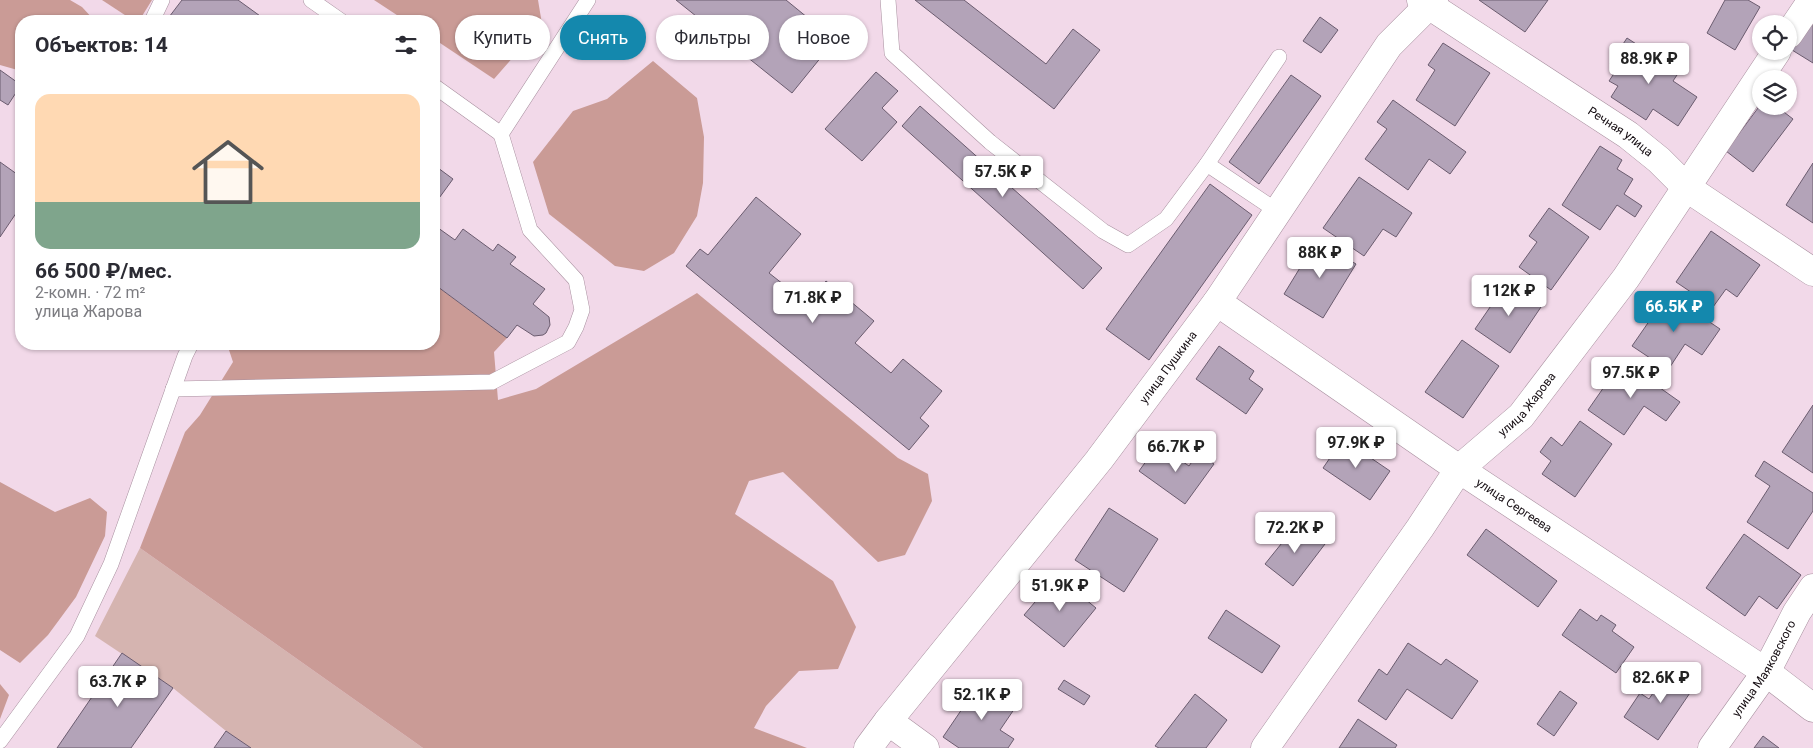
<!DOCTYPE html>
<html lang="ru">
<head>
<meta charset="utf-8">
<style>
  :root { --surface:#fff; --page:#f2f2f3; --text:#2b2b33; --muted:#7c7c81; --accent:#1488ad }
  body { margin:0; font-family:Roboto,sans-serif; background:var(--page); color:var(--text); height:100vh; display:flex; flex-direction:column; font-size:19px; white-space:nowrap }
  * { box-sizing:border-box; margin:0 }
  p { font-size:16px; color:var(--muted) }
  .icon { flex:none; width:28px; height:28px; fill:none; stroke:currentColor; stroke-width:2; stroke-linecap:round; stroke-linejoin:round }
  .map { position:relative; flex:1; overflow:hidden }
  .panel { position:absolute; left:15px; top:15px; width:425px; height:335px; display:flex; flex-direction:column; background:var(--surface); border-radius:20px; box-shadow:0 1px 4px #0004 }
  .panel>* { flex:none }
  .hud { position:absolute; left:455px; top:15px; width:475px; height:45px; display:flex; gap:10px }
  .controls { position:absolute; left:1752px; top:15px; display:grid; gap:10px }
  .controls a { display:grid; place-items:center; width:45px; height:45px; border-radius:50%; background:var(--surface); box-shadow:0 1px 4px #0004; font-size:25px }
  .price { position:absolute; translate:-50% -42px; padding:0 11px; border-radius:5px; background:#fff; color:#222; font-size:16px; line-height:32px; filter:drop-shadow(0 1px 2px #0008) }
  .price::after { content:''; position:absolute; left:50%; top:30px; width:15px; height:11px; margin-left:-8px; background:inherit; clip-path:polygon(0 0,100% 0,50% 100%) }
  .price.on { background:var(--accent); color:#fff }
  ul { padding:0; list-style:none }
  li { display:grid; align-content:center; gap:10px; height:265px; padding:0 20px }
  li span { display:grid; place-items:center; height:155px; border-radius:15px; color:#555 }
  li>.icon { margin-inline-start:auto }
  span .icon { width:90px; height:90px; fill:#fffc; stroke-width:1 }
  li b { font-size:21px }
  h2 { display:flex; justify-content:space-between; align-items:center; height:60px; padding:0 20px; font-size:21px }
  .pill { padding:0 18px; border-radius:22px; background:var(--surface); box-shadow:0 1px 4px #0004; font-size:18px; line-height:45px }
  .pill.on { background:var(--accent); color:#fff }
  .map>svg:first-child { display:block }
</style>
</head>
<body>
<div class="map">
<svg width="1813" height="748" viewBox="0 0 1813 748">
  <rect width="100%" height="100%" fill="#f2d9e9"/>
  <path fill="#d5b4b0" d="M140 548 423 748H251L226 731 173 688 95 636Z"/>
  <g fill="#ca9b96">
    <path d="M0 0H70L82 7 95 21H21V71L0 65Z"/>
    <path d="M102 0H152L139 21H134Z"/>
    <path d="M374 0H538L542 24 494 79 434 39V21H406Z"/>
    <path d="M653 61 697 98 704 137 703 183 697 216 674 253 644 271 615 266 549 214 533 162 573 111 607 99Z"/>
    <path d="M434 284 507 338 494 352 498 400 536 389 697 293 898 458 928 474 932 501 905 555 878 562 783 472 749 481 735 514 833 581 856 627 838 669 799 671 766 706 754 728 807 748H423L140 548 185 432 200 415 233 362 227 344H434Z"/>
    <path d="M0 482 55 512 90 498 107 512 105 536 76 597 48 635 20 663 0 650Z"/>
    <path d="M0 684 9 695 0 719Z"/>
  </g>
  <g fill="#b3a3b8" stroke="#6b5c6f">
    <path d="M182 0H238L267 21H166Z"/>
    <path d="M676 0H786L835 40 792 93Z"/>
    <path d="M915 0H964L1046 64 1073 29 1100 50 1054 109Z"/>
    <path d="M1479 0H1548L1525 32Z"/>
    <path d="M1725 0H1748L1760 7 1735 50 1707 33Z"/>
    <path d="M1320 17 1338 30 1321 53 1303 41Z"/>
    <path d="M1813 18V63L1792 50Z"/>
    <path d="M1627 38 1679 72 1673 81 1697 97 1678 126 1653 109 1646 120 1611 97 1618 86 1609 81 1617 69 1610 64Z"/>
    <path d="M1443 43 1490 73 1455 126 1416 100 1435 70 1428 65Z"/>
    <path d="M0 70 21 85 8 105 0 100Z"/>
    <path d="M876 72 898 91 882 108 897 122 862 161 825 129Z"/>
    <path d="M1291 75 1321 96 1259 184 1229 162Z"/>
    <path d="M1393 100 1466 152 1450 174 1429 159 1408 190 1365 159 1387 129 1377 122Z"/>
    <path d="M1761 104V106H1776L1793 119 1753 172 1726 151Z"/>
    <path d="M920 106 1102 268 1083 289 902 126Z"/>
    <path d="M1600 146 1622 160 1617 169 1633 179 1624 194 1642 206 1635 217 1617 205 1600 230 1562 205Z"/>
    <path d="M0 162 21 177V206L0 237Z"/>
    <path d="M1813 163V223L1786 205Z"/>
    <path d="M434 165 453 179 434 205Z"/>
    <path d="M1359 177 1412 213 1396 237 1383 229 1364 256 1323 228Z"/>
    <path d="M1210 184 1252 215 1149 360 1106 329Z"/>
    <path d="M756 197 801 234 769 273 807 303 826 281 874 321 855 343 891 373 903 359 942 391 920 418 929 426 909 450 686 266 700 249 708 255Z"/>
    <path d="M1549 208 1589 237 1551 290 1519 267 1537 242 1529 236Z"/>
    <path d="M434 225 455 240 463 229 493 251 498 244 516 257 510 264 545 289 533 304 549 317 550 325 546 333 543 335 534 336 517 325 507 338 434 284Z"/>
    <path d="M1711 231 1760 265 1737 297 1726 289 1713 307 1676 282Z"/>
    <path d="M1317 240 1356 264 1323 318 1284 294Z"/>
    <path d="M1508 281 1543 304 1510 353 1475 329Z"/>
    <path d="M1668 294 1720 329 1702 355 1685 344 1668 370 1632 346Z"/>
    <path d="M1462 340 1499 366 1463 418 1425 392Z"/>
    <path d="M1219 346 1254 371 1249 379 1263 389 1246 414 1196 379Z"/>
    <path d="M1622 361 1680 402 1666 421 1644 406 1624 435 1588 410Z"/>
    <path d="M1813 405V473L1782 452Z"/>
    <path d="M1580 421 1612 444 1575 497 1542 474 1551 461 1540 452 1551 437 1562 446Z"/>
    <path d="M1343 439 1390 471 1370 500 1323 468Z"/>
    <path d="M1158 445 1189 466 1198 453 1214 464 1185 504 1139 471Z"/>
    <path d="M1764 461 1813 493V511L1788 549 1747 522 1770 486 1755 476Z"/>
    <path d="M1109 508 1158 539 1124 592 1075 560Z"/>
    <path d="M1298 523 1325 544 1293 586 1265 564Z"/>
    <path d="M1486 529 1557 581 1538 607 1467 555Z"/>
    <path d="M1744 534 1801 575 1777 609 1759 596 1745 616 1706 588Z"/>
    <path d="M1057 576 1096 608 1064 647 1024 615Z"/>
    <path d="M1580 609 1597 621 1601 615 1616 625 1612 631 1634 647 1616 673 1562 635Z"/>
    <path d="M1226 610 1280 646 1262 673 1208 638Z"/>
    <path d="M1408 643 1441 665 1446 659 1478 681 1452 719 1407 689 1386 720 1358 701 1379 669 1387 675Z"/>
    <path d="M122 653 173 688 131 748H57Z"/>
    <path d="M1671 666 1696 684 1658 740 1624 717 1640 693 1649 699Z"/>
    <path d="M1064 680 1090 696 1084 705 1058 689Z"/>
    <path d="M981 681 1017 705 1000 730 1014 739 1008 748H959L943 737Z"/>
    <path d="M1560 691 1577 703 1554 736 1537 724Z"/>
    <path d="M1195 694 1227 720 1206 748H1159L1155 746Z"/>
    <path d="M1358 719 1397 745 1395 748H1339Z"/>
    <path d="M226 731 251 748H214Z"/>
    <path d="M1763 736 1779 748H1754Z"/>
  </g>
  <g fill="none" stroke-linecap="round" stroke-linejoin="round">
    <g stroke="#a8909f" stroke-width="16">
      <g id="service">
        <path d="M311 0 341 21"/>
        <path d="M888 0 892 53 990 142 1103 231 1128 245 1166 219 1207 164 1279 57"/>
        <path d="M152 21 162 0"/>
        <path d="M434 86 501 134 588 0"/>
        <path d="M1207 164 1277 211"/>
        <path d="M173 389 492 382 568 342 576 327 582 310 576 280 530 230 501 134"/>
        <path d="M0 741 77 636 111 564 185 356 191 344"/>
      </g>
    </g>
    <g stroke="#a8909f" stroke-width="29">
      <g id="minor">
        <path id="s1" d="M1421 0 1628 135 1659 160 1687 188 1813 272"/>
        <path d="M1789 34 1812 0"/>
        <path id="s2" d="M1217 302 1459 469 1766 672 1813 708"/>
        <path d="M888 721 925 748"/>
        <path id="s3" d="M868 748 888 721 1099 460 1217 302 1389 45 1434 0"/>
        <path id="s4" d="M1265 748 1420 528 1459 469 1521 416 1626 278 1777 51"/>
        <path id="s5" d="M1712 748 1766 672 1797 612 1813 588"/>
      </g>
    </g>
    <use href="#service" stroke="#fff" stroke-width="15"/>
    <use href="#minor" stroke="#fff" stroke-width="28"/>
  </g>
  <g text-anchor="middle" stroke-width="5" stroke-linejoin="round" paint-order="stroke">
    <g font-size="12" fill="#140c11" stroke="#fce8f5">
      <text dy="4" stroke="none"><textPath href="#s1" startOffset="239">Речная улица</textPath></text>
      <text dy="4" stroke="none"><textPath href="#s3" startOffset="485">улица Пушкина</textPath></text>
      <text dy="4" stroke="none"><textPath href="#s4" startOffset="434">улица Жарова</textPath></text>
      <text dy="4" stroke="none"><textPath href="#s2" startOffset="360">улица Сергеева</textPath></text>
      <text dy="4" stroke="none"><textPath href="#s5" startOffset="95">улица Маяковского</textPath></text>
    </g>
  </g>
</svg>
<div class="controls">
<a><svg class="icon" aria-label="locate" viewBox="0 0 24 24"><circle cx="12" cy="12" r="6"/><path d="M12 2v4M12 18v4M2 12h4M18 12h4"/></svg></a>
<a><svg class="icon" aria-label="layers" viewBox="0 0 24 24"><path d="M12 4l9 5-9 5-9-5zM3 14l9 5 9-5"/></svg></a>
</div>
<b class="price" style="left:1649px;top:85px">88.9K ₽</b>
<b class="price" style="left:1003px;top:198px">57.5K ₽</b>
<b class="price" style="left:1320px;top:279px">88K ₽</b>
<b class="price" style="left:1509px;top:317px">112K ₽</b>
<b class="price" style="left:813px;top:324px">71.8K ₽</b>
<b class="price on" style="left:1674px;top:333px">66.5K ₽</b>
<b class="price" style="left:1631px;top:399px">97.5K ₽</b>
<b class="price" style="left:1356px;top:469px">97.9K ₽</b>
<b class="price" style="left:1176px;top:473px">66.7K ₽</b>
<b class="price" style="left:1295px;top:554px">72.2K ₽</b>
<b class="price" style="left:1060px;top:612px">51.9K ₽</b>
<b class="price" style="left:1661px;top:704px">82.6K ₽</b>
<b class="price" style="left:118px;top:708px">63.7K ₽</b>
<b class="price" style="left:982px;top:721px">52.1K ₽</b>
<div class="hud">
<a class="pill">Купить</a>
<a class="pill on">Снять</a>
<a class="pill">Фильтры</a>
<a class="pill">Новое</a>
</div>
<section class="panel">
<h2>Объектов: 14<svg class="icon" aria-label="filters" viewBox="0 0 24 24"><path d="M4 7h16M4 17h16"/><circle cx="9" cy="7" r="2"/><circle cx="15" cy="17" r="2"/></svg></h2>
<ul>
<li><span style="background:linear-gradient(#ffd9b3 70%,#7fa58c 0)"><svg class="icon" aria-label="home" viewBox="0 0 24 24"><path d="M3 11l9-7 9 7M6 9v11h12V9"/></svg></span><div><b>66 500 ₽/мес.</b><p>2-комн. · 72 m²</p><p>улица Жарова</p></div></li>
</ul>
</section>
</div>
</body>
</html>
